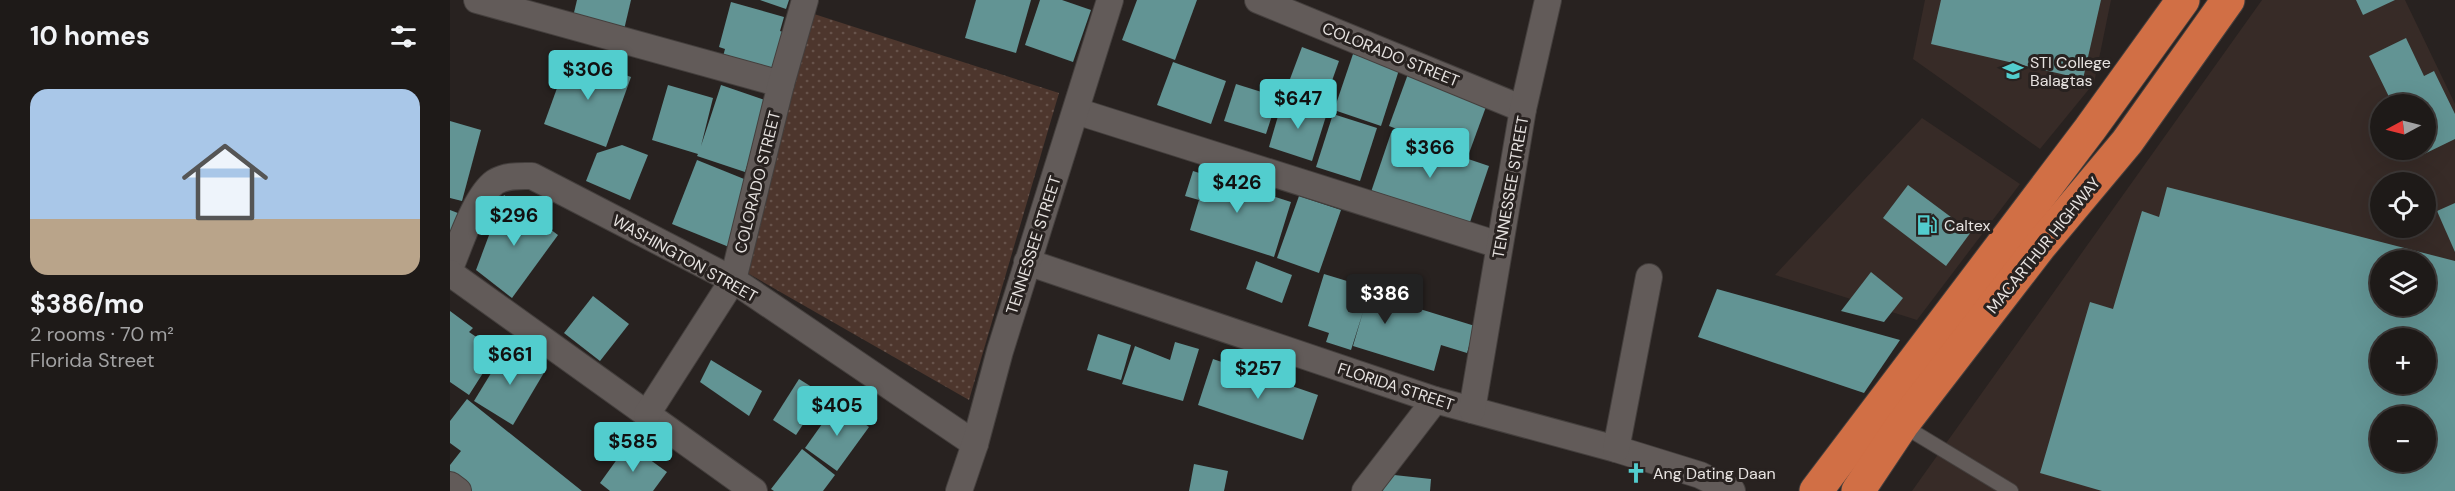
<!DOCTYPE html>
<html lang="en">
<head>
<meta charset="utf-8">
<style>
  :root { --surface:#1e1a18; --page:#2b2725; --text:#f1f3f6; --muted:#a1a1a2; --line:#3c3837; --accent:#52cdce }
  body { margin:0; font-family:"DM Sans",sans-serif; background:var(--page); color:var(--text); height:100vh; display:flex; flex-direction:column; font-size:22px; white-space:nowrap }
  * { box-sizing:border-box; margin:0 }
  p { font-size:20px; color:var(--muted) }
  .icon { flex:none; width:33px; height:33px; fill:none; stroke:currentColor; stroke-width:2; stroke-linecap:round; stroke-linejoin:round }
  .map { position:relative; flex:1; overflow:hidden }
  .panel { display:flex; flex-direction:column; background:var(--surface); width:450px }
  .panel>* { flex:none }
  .needle { width:39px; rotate:263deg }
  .controls { position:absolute; left:1920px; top:94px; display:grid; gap:12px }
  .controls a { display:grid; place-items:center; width:66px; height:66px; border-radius:50%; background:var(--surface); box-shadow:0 6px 24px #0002,0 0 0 2px var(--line); font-size:30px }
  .price { position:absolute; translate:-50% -51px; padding:0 14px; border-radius:6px; background:var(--accent); color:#111; font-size:20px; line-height:39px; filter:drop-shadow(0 2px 3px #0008) }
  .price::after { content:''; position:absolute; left:50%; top:36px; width:18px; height:14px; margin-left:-9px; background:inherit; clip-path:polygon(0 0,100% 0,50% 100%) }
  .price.on { background:#222; color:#fff }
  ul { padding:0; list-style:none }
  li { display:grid; align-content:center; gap:12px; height:318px; padding:0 30px }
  li span { display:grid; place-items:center; height:186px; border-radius:18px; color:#555 }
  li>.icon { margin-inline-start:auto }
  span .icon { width:108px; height:108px; fill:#fffc; stroke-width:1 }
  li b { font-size:26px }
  h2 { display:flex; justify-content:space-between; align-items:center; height:72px; padding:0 30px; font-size:26px }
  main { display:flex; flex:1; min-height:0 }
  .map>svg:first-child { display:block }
</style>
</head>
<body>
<main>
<section class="panel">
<h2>10 homes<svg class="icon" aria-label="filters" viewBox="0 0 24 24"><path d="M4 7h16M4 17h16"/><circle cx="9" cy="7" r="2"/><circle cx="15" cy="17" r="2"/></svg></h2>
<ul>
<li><span style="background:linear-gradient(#a9c7e8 70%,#b9a48a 0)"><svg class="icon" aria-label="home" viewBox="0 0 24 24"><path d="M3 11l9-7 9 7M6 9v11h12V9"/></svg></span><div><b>$386/mo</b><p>2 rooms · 70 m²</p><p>Florida Street</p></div></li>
</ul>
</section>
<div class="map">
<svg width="2005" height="491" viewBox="0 0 2005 491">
  <defs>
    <pattern id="green-dots" width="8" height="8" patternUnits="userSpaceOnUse" patternTransform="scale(1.5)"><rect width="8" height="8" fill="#4d362d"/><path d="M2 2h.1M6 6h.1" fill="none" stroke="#67534b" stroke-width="1.8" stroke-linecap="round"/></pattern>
  </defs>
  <rect width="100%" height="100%" fill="#282220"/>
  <g fill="#372b27" fill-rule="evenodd">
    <path d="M1475 0H1661L1644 83 1590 149 1463 59Z"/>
    <path d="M1812 0H1955L2005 104V491H1462ZM1930 105H1976V150H1930ZM1930 183H1976V228H1930ZM1930 261H1976V306H1930ZM1930 339H1976V384H1930ZM1930 417H1976V462H1930Z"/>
    <path d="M1472 118 1570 184 1467 320 1325 275Z"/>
  </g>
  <path fill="url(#green-dots)" d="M364 14 609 93 519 400 292 270Z"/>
  <g fill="#629494" fill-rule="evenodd">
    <path d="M127 0H181L173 34 122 21Z"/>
    <path d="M310 0H339L336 9Z"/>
    <path d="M526 0H581L566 53 515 38Z"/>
    <path d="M590 0H612L641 10 623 62 575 45Z"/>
    <path d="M687 0H747L725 60 672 40Z"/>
    <path d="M1491 0H1651L1633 79 1481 44Z"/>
    <path d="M1906 0H1945L1913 15Z"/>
    <path d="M281 2 334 17 330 31 339 34 327 79 271 64 275 49 269 47Z"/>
    <path d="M1956 38 1974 76 1984 71 2005 114V139L1968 157 1965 150H1976V105H1943L1919 56Z"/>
    <path d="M852 47 889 61 872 109 834 95Z"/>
    <path d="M903 54 949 70 931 126 884 110Z"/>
    <path d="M119 55 181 77 156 147 94 124Z"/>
    <path d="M723 62 776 81 761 124 707 105Z"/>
    <path d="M958 74 1037 104 1018 156 939 126Z"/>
    <path d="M786 84 828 97 816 134 774 121Z"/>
    <path d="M218 85 263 98 251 146 271 85 318 101 295 172 247 156 248 154 202 140Z"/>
    <path d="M833 99 877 113 862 161 819 147Z"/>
    <path d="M883 114 927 128 910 181 866 167Z"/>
    <path d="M0 121 31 130 12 201 0 198Z"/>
    <path d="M941 133 1039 166 1019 225 921 192Z"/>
    <path d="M172 145 198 155 180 200 136 181 147 153Z"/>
    <path d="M247 160 304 183 279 247 222 224Z"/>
    <path d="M743 171 841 202 824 257 740 230 749 200 735 196Z"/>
    <path d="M1458 185 1521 232 1496 266 1433 218Z"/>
    <path d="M1717 187 2005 261V491H1652L1590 473 1640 302 1663 309 1692 211 1709 217ZM1930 261H1976V306H1930ZM1930 339H1976V384H1930ZM1930 417H1976V462H1930Z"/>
    <path d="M54 195 108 235 62 298 26 270Z"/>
    <path d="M849 196 891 210 869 273 827 258Z"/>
    <path d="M2005 203V252L1987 211Z"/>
    <path d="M0 210 13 215 0 247Z"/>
    <path d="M806 261 842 275 832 303 796 289Z"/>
    <path d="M1421 272 1453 298 1434 322 1391 311Z"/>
    <path d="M874 274 920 288 918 293 1025 326 1017 353 991 345 984 371 903 346 913 312 901 350 876 342 879 333 858 326Z"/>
    <path d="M1267 289 1450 340 1414 393 1248 337Z"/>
    <path d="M143 296 179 324 150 361 114 333Z"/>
    <path d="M0 311 23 328 19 332 47 351 19 395 0 382Z"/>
    <path d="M648 334 681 345 671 380 637 370Z"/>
    <path d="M725 342 749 349 733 401 672 384 685 346 720 360Z"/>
    <path d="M57 347 95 371 63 425 24 401Z"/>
    <path d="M763 359 868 395 853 440 748 405Z"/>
    <path d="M261 360 312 391 299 416 250 382Z"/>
    <path d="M349 379 373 394 346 435 323 420Z"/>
    <path d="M17 399 132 491H17L0 477V465L11 451 0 443V421Z"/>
    <path d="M387 403 419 427 387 471 355 448Z"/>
    <path d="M178 444 217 472 203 491H160L150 483Z"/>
    <path d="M352 449 385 475 373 491H324L321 489Z"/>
    <path d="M744 464 778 471 774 491H739Z"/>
    <path d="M935 474 981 479 980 491H933Z"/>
  </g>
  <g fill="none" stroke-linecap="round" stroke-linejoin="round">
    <g stroke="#443f3d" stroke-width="16">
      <path id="lane" d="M1452 425 1561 491"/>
    </g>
    <g stroke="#443f3d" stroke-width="28">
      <g id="street">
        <path d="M27 0 331 84"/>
        <path d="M808 0 1073 109"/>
        <path d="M626 111 1049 245"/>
        <path d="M577 262 985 400 1166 449 1250 475 1282 491"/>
        <path d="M0 268C10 245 25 196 45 182 56 175 70 176 82 176L283 280 525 444"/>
        <path d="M0 273 304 491"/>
        <path d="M1022 410 1073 109 1098 0"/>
        <path d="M197 414 283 280 331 84 355 0"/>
        <path d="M1166 449 1199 277"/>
        <path d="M0 485 8 491"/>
        <path d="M509 491 525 444 550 351 660 0"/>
        <path d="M915 491 985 400"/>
      </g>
    </g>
    <g stroke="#443f3d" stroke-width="35">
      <g id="highway">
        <path d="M1366 491 1640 129 1733 0"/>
        <path d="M1408 491 1452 425 1590 246 1677 142 1778 0"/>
      </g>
    </g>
    <use href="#lane" stroke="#625b59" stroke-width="14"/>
    <use href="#street" stroke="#625b59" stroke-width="26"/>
    <use href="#highway" stroke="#d16f45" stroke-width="33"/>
  </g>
  <defs>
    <g id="university-bare" transform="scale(1.62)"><path d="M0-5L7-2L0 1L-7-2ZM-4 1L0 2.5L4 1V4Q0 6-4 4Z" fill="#52cdce" stroke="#282220" stroke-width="2.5" paint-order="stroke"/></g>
    <g id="fuel-bare" transform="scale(1.62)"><path d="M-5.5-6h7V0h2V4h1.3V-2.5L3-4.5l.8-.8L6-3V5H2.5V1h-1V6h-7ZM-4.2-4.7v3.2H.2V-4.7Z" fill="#52cdce" stroke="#282220" stroke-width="2.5" paint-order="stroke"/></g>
    <g id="church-bare" transform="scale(1.62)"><path d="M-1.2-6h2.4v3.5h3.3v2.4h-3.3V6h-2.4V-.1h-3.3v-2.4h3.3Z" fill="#52cdce" stroke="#282220" stroke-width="2.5" paint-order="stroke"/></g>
  </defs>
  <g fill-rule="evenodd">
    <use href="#university-bare" x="1563" y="71"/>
    <use href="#fuel-bare" x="1477" y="225"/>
    <use href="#church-bare" x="1186" y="473"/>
  </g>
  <g text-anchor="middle" stroke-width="6" stroke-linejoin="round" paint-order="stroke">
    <g font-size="16" fill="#e7e3e1" stroke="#282220">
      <text transform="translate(941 54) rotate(22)" y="6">COLORADO STREET</text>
      <text transform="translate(307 182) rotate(-76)" y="6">COLORADO STREET</text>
      <text transform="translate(1060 187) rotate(-80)" y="6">TENNESSEE STREET</text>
      <text transform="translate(583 245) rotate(-72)" y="6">TENNESSEE STREET</text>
      <text transform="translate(1593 245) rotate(-51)" y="6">MACARTHUR HIGHWAY</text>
      <text transform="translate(235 258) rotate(29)" y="6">WASHINGTON STREET</text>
      <text transform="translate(946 386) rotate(18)" y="6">FLORIDA STREET</text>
    </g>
    <g font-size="16" fill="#e7e3e1" stroke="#282220" text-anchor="start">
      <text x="1580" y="68">STI College<tspan x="1580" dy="18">Balagtas</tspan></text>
      <text x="1494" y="231">Caltex</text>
      <text x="1203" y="479">Ang Dating Daan</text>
    </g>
  </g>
</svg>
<div class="controls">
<a><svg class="needle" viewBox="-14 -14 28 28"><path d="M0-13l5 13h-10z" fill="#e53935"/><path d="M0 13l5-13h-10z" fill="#a1a1a2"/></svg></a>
<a><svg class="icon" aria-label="locate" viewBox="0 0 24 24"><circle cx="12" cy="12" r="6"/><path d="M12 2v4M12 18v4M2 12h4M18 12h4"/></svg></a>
<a><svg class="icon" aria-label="layers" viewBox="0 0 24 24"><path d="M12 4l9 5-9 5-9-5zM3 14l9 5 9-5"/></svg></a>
<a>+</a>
<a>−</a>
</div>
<b class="price" style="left:138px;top:101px">$306</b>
<b class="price" style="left:848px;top:130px">$647</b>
<b class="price" style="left:980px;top:179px">$366</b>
<b class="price" style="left:787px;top:214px">$426</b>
<b class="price" style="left:64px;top:247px">$296</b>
<b class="price on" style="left:935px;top:325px">$386</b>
<b class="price" style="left:60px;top:386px">$661</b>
<b class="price" style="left:808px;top:400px">$257</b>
<b class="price" style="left:387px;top:437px">$405</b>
<b class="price" style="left:183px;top:473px">$585</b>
</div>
</main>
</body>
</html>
